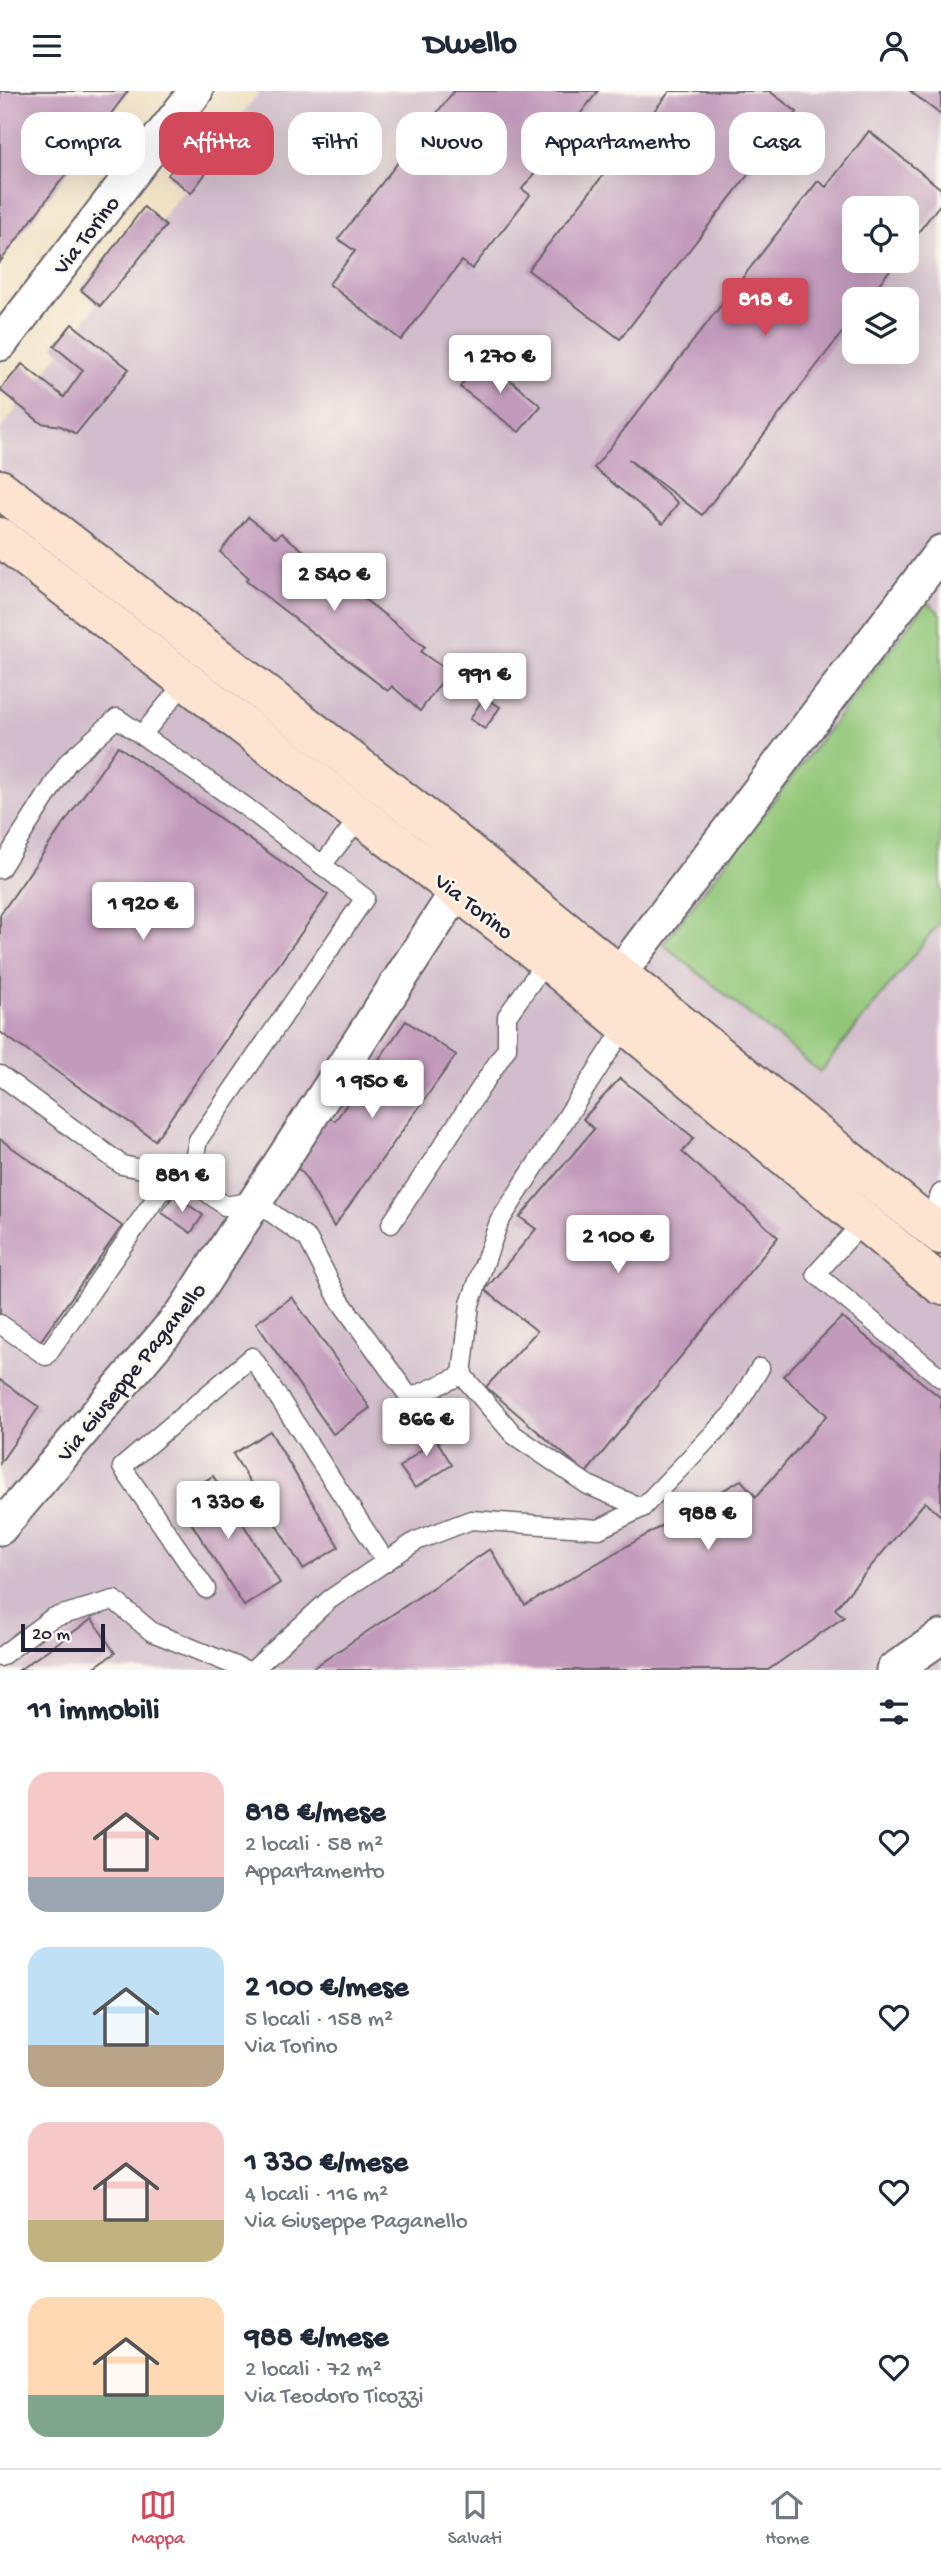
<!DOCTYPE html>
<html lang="it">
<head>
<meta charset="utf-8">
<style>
  :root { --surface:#fff; --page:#f6f6f7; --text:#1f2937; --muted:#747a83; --line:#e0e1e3; --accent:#d1495b }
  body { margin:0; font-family:"Gochi Hand",sans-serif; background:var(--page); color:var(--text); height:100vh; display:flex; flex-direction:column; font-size:26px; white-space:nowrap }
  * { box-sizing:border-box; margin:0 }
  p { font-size:23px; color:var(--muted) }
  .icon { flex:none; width:38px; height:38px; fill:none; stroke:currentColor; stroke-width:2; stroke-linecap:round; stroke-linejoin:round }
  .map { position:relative; height:1579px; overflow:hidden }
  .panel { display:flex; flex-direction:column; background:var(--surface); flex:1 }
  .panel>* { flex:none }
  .top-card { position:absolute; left:21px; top:21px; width:900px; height:63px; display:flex; gap:14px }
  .buttons { position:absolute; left:842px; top:105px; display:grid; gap:14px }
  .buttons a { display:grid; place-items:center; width:77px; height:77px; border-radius:14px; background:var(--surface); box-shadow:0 7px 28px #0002; font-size:35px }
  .scale { position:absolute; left:21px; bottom:18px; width:84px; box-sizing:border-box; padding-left:7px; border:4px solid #22223b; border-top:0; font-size:19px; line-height:24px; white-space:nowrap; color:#22223b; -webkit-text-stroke:5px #fbf7ec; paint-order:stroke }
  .price { position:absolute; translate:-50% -60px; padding:0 16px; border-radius:7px; background:#fff; color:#222; font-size:23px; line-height:46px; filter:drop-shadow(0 2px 4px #0008) }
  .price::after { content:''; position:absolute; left:50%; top:42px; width:21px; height:16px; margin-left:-10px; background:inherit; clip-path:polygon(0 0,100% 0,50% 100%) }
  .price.selected { background:var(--accent); color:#fff }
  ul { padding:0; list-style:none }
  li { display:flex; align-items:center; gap:21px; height:175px; padding:0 28px }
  li span { display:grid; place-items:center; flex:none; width:196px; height:140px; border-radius:21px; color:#555 }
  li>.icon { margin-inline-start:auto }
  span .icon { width:84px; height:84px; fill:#fffc; stroke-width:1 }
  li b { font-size:30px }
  h2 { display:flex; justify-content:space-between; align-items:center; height:84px; padding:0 28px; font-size:30px }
  .pill { padding:0 24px; border-radius:21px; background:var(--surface); box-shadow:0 7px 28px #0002; font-size:24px; line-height:63px }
  .pill.selected { background:var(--accent); color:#fff }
  header { display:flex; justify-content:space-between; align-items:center; height:91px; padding:0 28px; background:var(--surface); font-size:32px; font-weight:700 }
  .dock { display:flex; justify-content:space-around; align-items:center; height:98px; border-top:2px solid var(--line); background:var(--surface); font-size:19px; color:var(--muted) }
  .dock a { display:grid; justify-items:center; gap:4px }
  .dock .selected { color:var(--accent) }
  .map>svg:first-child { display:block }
</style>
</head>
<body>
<header><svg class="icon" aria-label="menu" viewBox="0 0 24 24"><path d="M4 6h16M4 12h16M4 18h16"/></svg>Dwello<svg class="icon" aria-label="person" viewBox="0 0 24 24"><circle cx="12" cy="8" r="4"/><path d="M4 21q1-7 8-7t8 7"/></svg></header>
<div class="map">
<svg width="941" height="1579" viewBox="0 0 941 1579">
  <rect width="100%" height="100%" fill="#fbf7ec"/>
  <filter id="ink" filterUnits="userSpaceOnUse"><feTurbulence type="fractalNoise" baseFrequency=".0143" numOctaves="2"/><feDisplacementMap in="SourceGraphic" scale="14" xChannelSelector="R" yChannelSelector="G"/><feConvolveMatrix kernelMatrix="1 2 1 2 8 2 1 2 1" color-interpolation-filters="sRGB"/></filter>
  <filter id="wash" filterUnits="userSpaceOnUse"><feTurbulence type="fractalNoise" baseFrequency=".00686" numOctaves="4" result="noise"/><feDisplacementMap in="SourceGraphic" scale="28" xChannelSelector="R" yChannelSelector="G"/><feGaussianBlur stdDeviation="1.57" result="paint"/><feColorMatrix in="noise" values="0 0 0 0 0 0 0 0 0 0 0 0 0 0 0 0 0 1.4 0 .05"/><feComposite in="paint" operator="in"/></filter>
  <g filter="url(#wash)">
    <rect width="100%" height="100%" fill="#f0e1c3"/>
    <path fill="#d1bdcb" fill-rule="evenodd" d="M260 0H941V1095L882 1170 941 1222V1579H0V339ZM854 117H906V170H854ZM854 208H906V261H854Z"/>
    <path fill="#91c678" stroke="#5a745a" stroke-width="2" d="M927 511 941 523V830L820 981 663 853Z"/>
    <g id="blocks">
      <g fill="#c29abc">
        <path d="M0 0H128L0 171Z"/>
        <path d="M454 0H598L522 98 530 104 472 178 462 170 401 249 329 193 355 160 338 148Z"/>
        <path d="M670 0H769L797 21 620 248 528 179Z"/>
        <path d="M910 0H941V24Z"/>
        <path d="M209 31 232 47 191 102 168 84Z"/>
        <path d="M869 40 941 98V112L906 157V117H854V170H897L867 208H854V226L702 424 628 368 678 412 663 433 594 377 818 90 826 96Z"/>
        <path d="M144 116 166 135 100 215 81 199Z"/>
        <path d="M72 233 129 278 76 343 61 335 41 332 0 299 22 273 64 306 83 279 54 255Z"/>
        <path d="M483 266 541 315 519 341 460 296Z"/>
        <path d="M248 426 276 447 281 442 425 556 421 561 449 581 420 620 392 595 388 600 246 490 248 486 220 461Z"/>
        <path d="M484 606 500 616 485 638 470 628Z"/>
        <path d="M118 655 328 804 155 1049 0 941V824Z"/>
        <path d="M406 930 456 964 334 1136 303 1082 294 1074 328 1026 335 1030Z"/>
        <path d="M620 987 694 1047 682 1061 778 1146 586 1382 486 1296 537 1240 485 1199 536 1138 520 1126 594 1038 583 1028Z"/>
        <path d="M0 1048 122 1135 39 1252 0 1224Z"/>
        <path d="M174 1104 203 1124 191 1142 161 1121Z"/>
        <path d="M292 1206 370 1317 333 1343 256 1232Z"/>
        <path d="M842 1226 941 1307V1425L925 1411 835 1518 844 1526 768 1579H310L490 1458 525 1514 741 1389 756 1406 827 1324 783 1285Z"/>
        <path d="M0 1289 39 1316 0 1372Z"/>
        <path d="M426 1332 452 1374 415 1397 400 1376 422 1358 412 1341Z"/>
        <path d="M270 1340 339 1456 303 1478 233 1363Z"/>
        <path d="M213 1385 280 1492 244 1515 176 1408Z"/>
        <path d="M92 1528 115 1562 90 1579H19Z"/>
      </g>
    </g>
  </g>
  <g filter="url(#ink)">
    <use href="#blocks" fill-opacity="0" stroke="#6a656b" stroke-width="2"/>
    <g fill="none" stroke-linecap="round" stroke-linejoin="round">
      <g stroke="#6a656b" stroke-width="21">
        <g id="lane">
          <path d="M142 644 186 590"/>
          <path d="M322 774 361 725"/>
          <path d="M0 778 68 671 117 627 246 716 365 807 198 1049 190 1088"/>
          <path d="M0 984 122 1074 190 1088 225 1115 255 1110 308 1148 338 1207 410 1307 462 1284 470 1213 499 1131 626 934"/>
          <path d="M864 1130 816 1183 941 1287"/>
          <path d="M391 1133 507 957V925L547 869"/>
          <path d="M934 1138 937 1110 941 1102"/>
          <path d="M0 1233 46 1265 160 1101 190 1088"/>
          <path d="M462 1284 514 1344 588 1394 642 1417 732 1323 760 1277"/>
          <path d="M206 1498 122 1376 252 1266 386 1471"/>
          <path d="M0 1566 52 1527 114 1509 152 1541 246 1579"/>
          <path d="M253 1579 329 1509 416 1450 471 1429 599 1438 642 1417"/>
        </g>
      </g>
      <g stroke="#6a656b" stroke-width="37">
        <g id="street">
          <path d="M0 253 196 0"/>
          <path d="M619 883 941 461"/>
          <path d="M0 1437 185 1219 457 800"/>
          <path d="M893 1579 941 1546"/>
        </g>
      </g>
      <g stroke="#6a656b" stroke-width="42">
        <g id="secondary">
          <path d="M0 398 438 737 941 1144"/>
          <path d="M0 446 547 869 941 1194"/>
        </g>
      </g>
      <use href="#lane" stroke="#fff" stroke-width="18"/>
      <use href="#street" stroke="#fff" stroke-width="33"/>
      <use href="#secondary" stroke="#fde4d0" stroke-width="38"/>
    </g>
  </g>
  <g text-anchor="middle" stroke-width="5" stroke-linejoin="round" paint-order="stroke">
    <g font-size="23" fill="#22223b" stroke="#fbf7ec">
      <text transform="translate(85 143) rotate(-52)" y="8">Via Torino</text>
      <text transform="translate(475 814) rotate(38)" y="8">Via Torino</text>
      <text transform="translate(130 1280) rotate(-51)" y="8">Via Giuseppe Paganello</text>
    </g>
  </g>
</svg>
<div class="buttons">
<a><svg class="icon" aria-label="locate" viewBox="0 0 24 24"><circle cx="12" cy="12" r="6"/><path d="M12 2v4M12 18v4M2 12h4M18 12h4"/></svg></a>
<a><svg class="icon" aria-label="layers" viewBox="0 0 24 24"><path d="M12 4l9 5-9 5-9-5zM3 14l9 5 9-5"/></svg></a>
</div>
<div class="scale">20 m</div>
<b class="price selected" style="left:765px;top:247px">818 €</b>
<b class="price" style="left:500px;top:304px">1 270 €</b>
<b class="price" style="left:334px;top:522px">2 540 €</b>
<b class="price" style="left:485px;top:622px">991 €</b>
<b class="price" style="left:143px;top:851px">1 920 €</b>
<b class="price" style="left:372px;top:1029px">1 950 €</b>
<b class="price" style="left:182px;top:1123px">881 €</b>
<b class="price" style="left:618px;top:1184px">2 100 €</b>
<b class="price" style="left:426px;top:1367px">866 €</b>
<b class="price" style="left:228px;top:1450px">1 330 €</b>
<b class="price" style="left:708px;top:1461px">988 €</b>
<div class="top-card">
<a class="pill">Compra</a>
<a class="pill selected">Affitta</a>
<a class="pill">Filtri</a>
<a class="pill">Nuovo</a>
<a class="pill">Appartamento</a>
<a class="pill">Casa</a>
</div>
</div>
<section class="panel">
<h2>11 immobili<svg class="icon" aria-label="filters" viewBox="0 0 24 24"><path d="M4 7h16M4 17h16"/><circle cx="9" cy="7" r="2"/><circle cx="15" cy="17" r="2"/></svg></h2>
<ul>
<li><span style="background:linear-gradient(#f6c9c9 75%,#9aa5b1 0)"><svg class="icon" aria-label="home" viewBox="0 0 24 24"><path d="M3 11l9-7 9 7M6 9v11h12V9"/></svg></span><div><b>818 €/mese</b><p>2 locali · 58 m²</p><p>Appartamento</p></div><svg class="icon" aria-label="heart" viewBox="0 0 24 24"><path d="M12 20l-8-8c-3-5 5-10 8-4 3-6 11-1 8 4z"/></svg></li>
<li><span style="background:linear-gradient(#bfe0f5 70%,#b9a48a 0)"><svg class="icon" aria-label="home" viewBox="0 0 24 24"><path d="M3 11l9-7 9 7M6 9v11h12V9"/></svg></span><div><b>2 100 €/mese</b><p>5 locali · 158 m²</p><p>Via Torino</p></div><svg class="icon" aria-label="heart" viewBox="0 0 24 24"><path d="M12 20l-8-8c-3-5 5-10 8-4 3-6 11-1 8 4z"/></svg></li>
<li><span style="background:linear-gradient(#f6c9c9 70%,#c2b280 0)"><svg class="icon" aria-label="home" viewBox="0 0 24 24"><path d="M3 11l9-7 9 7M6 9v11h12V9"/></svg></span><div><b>1 330 €/mese</b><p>4 locali · 116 m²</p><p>Via Giuseppe Paganello</p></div><svg class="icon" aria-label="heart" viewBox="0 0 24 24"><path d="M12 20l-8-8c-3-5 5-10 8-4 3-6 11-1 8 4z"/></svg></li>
<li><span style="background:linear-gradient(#ffd9b3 70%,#7fa58c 0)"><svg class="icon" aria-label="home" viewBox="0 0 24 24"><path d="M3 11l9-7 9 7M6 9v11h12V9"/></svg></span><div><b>988 €/mese</b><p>2 locali · 72 m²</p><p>Via Teodoro Ticozzi</p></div><svg class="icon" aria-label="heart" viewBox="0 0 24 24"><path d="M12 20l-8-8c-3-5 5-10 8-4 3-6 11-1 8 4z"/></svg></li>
</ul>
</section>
<nav class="dock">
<a class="selected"><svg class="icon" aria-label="map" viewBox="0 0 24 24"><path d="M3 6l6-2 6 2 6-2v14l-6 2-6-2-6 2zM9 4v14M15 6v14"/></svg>Mappa</a>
<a><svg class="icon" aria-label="saved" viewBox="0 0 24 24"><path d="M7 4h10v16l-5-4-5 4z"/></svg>Salvati</a>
<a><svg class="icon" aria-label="home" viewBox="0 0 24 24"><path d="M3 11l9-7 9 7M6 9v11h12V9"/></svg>Home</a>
</nav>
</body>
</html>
